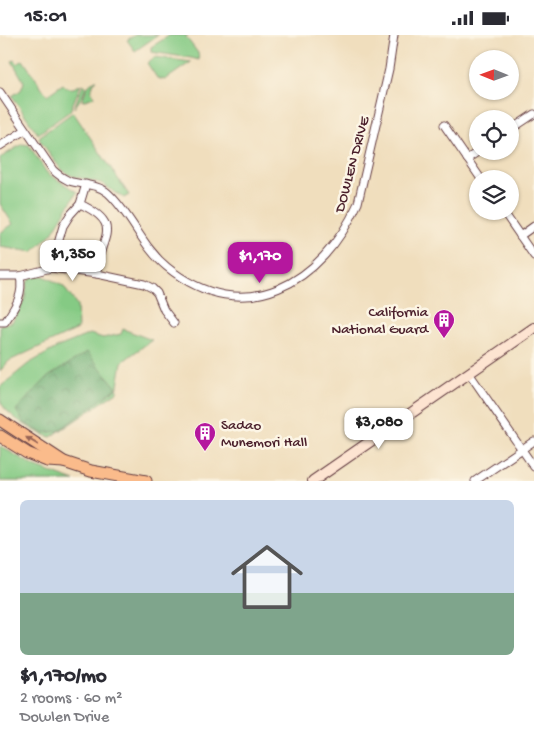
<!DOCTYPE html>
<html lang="en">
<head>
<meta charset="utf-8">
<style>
  :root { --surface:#fff; --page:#f2f2f3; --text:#2b2b33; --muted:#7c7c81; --accent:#b5179e }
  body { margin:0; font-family:"Gochi Hand",sans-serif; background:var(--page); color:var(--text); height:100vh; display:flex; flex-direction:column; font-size:19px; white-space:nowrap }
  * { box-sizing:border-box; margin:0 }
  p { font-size:16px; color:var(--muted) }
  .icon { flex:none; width:28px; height:28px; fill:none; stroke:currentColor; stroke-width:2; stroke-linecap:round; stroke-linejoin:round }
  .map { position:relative; height:446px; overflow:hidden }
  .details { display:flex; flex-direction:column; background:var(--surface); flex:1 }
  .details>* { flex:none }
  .needle { width:32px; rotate:271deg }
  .buttons { position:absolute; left:469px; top:15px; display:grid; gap:10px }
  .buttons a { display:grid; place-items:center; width:50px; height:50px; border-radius:50%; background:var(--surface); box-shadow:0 1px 4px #0004; font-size:25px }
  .price { position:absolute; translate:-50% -42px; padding:0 11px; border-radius:10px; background:#fff; color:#222; font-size:16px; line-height:32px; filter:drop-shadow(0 1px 2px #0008) }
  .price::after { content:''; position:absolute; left:50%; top:30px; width:15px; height:11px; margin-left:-8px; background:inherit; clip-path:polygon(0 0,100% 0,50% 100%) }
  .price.selected { background:var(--accent); color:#fff }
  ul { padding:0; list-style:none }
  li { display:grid; align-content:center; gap:10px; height:265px; padding:0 20px }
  li span { display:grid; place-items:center; height:155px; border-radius:8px; color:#555 }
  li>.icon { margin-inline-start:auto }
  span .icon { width:90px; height:90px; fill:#fffc; stroke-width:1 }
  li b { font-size:21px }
  .status { display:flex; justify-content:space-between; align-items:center; height:35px; padding:0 25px; background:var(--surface); direction:ltr }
  .status svg { height:14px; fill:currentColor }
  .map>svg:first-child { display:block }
</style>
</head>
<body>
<div class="status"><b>15:01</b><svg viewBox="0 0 49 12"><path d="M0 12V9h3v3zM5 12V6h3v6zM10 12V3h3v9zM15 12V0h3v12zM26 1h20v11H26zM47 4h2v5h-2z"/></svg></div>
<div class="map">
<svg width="534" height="446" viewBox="0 0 534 446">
  <defs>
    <pattern id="forest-crowns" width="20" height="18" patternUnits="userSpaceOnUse" patternTransform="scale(1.25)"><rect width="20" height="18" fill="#6cae72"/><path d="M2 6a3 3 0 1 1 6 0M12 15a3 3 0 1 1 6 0" fill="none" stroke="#5b8d5e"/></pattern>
  </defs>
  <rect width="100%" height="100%" fill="#fcf5e5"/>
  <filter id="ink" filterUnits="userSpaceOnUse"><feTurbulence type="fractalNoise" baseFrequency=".02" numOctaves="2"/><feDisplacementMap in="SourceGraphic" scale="10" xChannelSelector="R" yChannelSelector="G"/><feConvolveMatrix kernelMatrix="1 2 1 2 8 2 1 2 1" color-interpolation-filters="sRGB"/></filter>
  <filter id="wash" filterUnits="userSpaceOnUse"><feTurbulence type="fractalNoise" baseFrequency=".0096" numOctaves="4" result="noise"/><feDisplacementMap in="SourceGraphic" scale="20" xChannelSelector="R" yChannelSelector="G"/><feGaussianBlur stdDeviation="1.12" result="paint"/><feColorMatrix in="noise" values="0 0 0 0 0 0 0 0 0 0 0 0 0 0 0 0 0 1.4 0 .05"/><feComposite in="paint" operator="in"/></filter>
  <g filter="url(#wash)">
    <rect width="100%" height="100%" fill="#f0debd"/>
    <g fill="#85ca84" stroke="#687458">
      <path d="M135 0H158L135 16 127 5Z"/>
      <path d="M170 0H188L186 2 198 18 199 25 191 23 151 17V12Z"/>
      <path d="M155 22 191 27 165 45 157 43 147 28Z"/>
      <path d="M14 25 17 29 23 25 47 60 63 49C69 56 75 53 81 49L70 76 38 99 12 61 21 55 24 47 12 26Z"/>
      <path d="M95 45H97L94 48 91 55 94 62 82 66 87 52Z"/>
      <path d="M83 49 86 51 82 62 74 73Z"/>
      <path d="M73 77 129 160 124 163 101 148 69 140 60 133 39 104 40 101Z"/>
      <path d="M22 109 29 110 47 138 77 157 52 198 33 217 0 212V198L13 189 0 169V123Z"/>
      <path d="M44 241 63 251 77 270 78 294 9 326 0 336V290L12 287 25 264 27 248 31 242Z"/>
      <path d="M123 294 152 305 122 327 117 357 51 402C37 399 8 381 1 368 0 364 0 357 0 352L28 329 58 312 90 299 103 303 121 299Z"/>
      <path d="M0 411 36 432 75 446H0Z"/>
    </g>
    <path fill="url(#forest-crowns)" stroke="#5b664e" d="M87 317 117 353 58 396 43 398 24 388 16 375 48 342Z"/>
  </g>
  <g filter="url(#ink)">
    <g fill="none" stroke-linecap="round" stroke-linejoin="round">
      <g stroke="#633c41" stroke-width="9">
        <g id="street">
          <path d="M0 57 53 135C58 140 63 143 69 146 82 150 98 149 108 158 132 180 142 212 167 232 244 295 323 248 358 168L389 34 394 0"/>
          <path d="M444 90 481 144"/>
          <path d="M510 95 534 79"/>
          <path d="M0 111 25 95"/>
          <path d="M467 124 479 116"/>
          <path d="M80 169C128 191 96 205 97 239L144 249 152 253 157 258 164 275 174 288"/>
          <path d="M503 176 534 221"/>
          <path d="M520 201 534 191"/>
          <path d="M51 233 97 239"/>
          <path d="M0 241H20L51 233 63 191 70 180 80 169 86 149"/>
          <path d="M0 287H5C15 272 24 260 20 241"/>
          <path d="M469 338 534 432"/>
          <path d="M475 446 534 406"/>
        </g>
      </g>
      <g stroke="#633c41" stroke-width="12">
        <path id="secondary" d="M313 446 534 293"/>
      </g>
      <g stroke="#633c41" stroke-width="13">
        <g id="primary">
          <path d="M0 385 64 427 91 436 146 446"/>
          <path d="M0 401 27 418 47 426 64 427"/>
        </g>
      </g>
      <use href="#street" stroke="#fff" stroke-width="7"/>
      <use href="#secondary" stroke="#fde4d1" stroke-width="10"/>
      <use href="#primary" stroke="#fabb8b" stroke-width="11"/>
    </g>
    <defs><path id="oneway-solid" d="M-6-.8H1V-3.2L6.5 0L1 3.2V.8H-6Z" transform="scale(1.25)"/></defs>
    <use fill="#996556" href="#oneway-solid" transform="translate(32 406) rotate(-149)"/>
  </g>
  <defs>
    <g id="building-pin" transform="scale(1.125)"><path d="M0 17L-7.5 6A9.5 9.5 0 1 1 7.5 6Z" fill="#b5179e" stroke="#fcf5e5"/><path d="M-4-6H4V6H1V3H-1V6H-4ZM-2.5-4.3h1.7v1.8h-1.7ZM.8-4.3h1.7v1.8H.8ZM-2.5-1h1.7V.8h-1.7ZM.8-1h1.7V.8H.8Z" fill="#fff"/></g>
  </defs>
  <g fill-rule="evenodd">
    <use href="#building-pin" x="444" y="285"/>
    <use href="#building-pin" x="205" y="398"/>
  </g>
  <g text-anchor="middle" stroke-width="5" stroke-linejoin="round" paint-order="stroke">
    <g font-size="15" fill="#4a1f2b" stroke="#fcf5e5">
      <text transform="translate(351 129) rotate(-75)" y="5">DOWLEN DRIVE</text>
    </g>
    <g font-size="15" fill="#4a1f2b" stroke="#fcf5e5" text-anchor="end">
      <text x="428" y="281">California<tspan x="428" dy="17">National Guard</tspan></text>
      <text x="221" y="394" text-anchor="start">Sadao<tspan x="221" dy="17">Munemori Hall</tspan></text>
    </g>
  </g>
</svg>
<div class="buttons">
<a><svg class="needle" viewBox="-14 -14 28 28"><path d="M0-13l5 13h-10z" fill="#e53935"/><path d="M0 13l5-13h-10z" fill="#7c7c81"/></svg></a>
<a><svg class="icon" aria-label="locate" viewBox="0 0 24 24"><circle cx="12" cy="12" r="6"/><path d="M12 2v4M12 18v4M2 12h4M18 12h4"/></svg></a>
<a><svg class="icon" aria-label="layers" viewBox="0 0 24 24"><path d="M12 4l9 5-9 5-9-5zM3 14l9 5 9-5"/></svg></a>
</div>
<b class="price" style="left:73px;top:247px">$1,350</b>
<b class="price selected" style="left:260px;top:249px">$1,170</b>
<b class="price" style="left:379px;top:415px">$3,080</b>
</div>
<section class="details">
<ul>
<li><span style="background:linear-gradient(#c9d6e8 60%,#7fa58c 0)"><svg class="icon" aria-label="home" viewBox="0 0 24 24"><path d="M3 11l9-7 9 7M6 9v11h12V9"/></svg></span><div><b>$1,170/mo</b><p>2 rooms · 60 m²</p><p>Dowlen Drive</p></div></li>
</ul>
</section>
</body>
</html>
